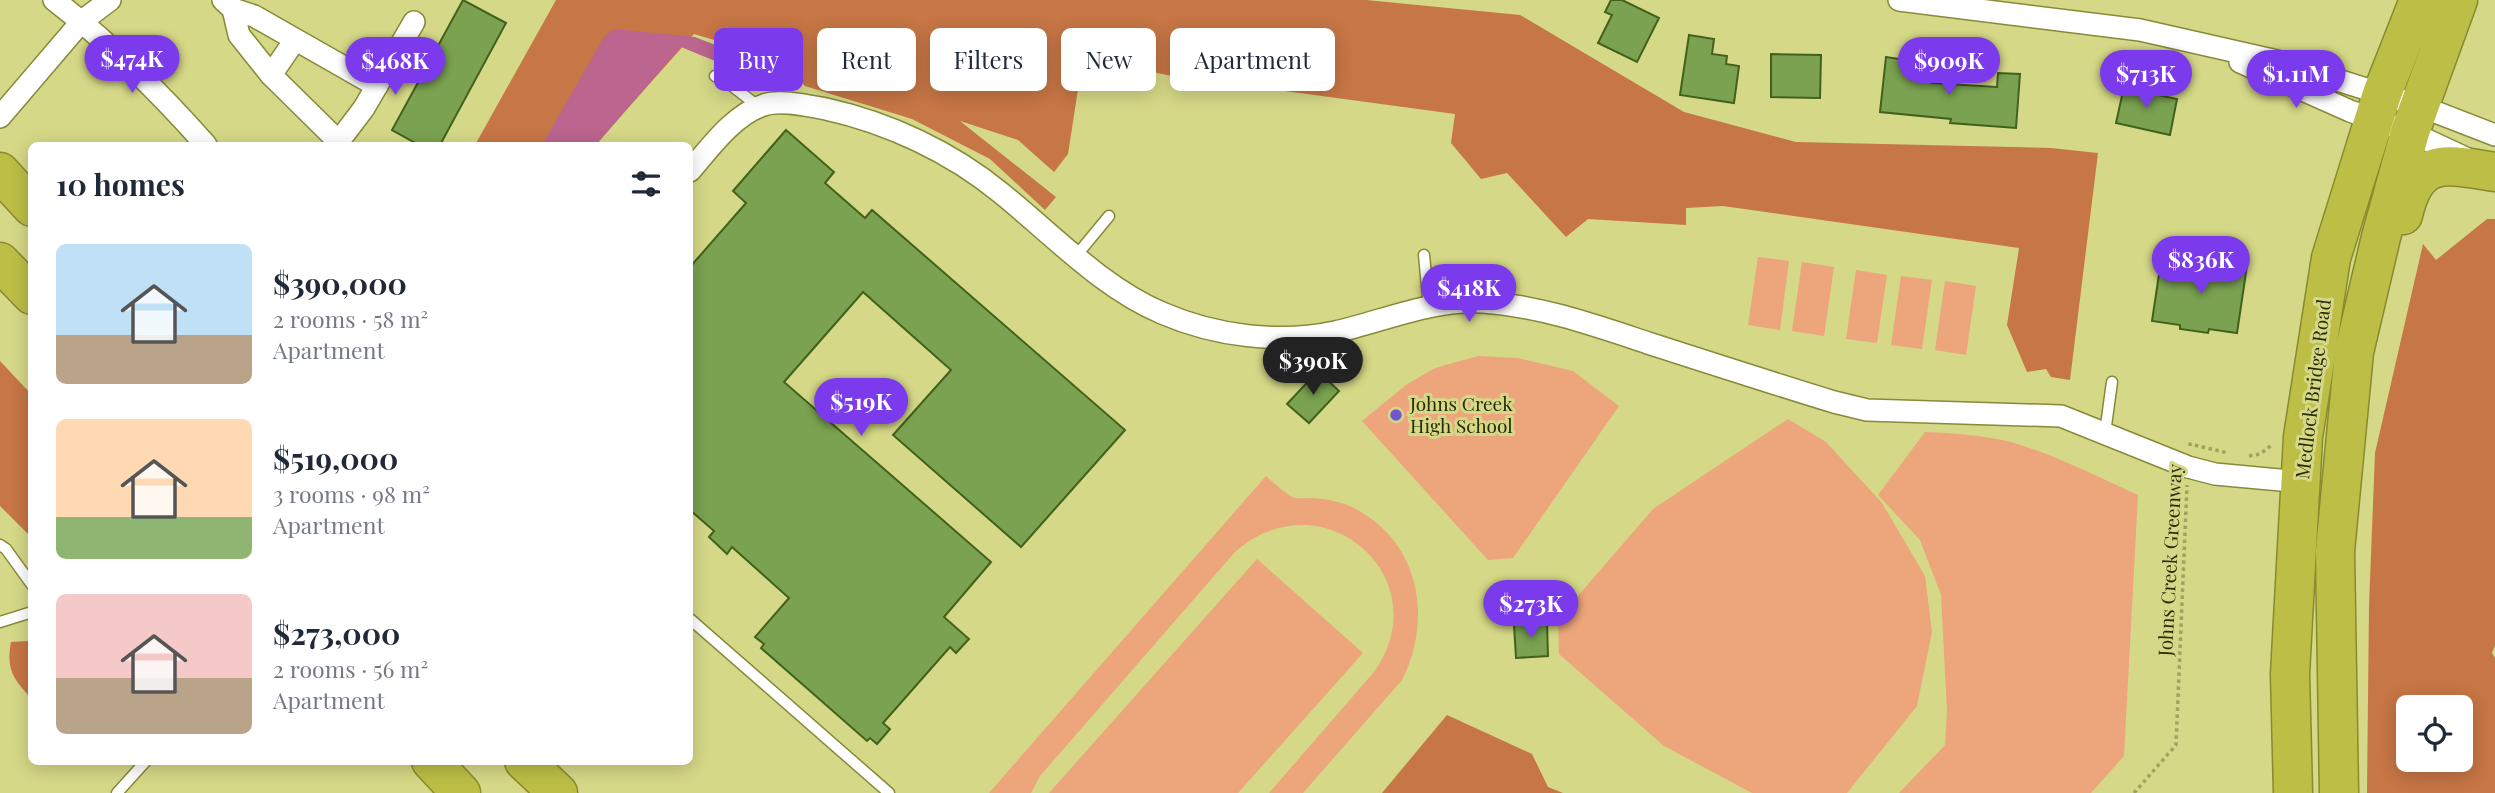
<!DOCTYPE html>
<html lang="en">
<head>
<meta charset="utf-8">
<style>
  :root { --surface:#fff; --page:#f2f2f3; --text:#1f2937; --muted:#747a83; --accent:#7c3aed }
  body { margin:0; font-family:"Playfair Display",serif; background:var(--page); color:var(--text); height:100vh; display:flex; flex-direction:column; font-size:26px; white-space:nowrap }
  * { box-sizing:border-box; margin:0 }
  p { font-size:23px; color:var(--muted) }
  .icon { flex:none; width:38px; height:38px; fill:none; stroke:currentColor; stroke-width:2; stroke-linecap:round; stroke-linejoin:round }
  .map { position:relative; flex:1; overflow:hidden }
  .details { position:absolute; left:28px; top:142px; width:665px; height:623px; display:flex; flex-direction:column; background:var(--surface); border-radius:10px; box-shadow:0 4px 18px #0003 }
  .details>* { flex:none }
  .top-card { position:absolute; left:714px; top:28px; width:665px; height:63px; display:flex; gap:14px }
  .fabs { position:absolute; left:2396px; top:695px; display:grid; gap:14px }
  .fabs a { display:grid; place-items:center; width:77px; height:77px; border-radius:10px; background:var(--surface); box-shadow:0 4px 18px #0003; font-size:35px }
  .price { position:absolute; translate:-50% -60px; padding:0 16px; border-radius:24px; background:var(--accent); color:#fff; font-size:23px; line-height:46px; filter:drop-shadow(0 2px 4px #0008) }
  .price::after { content:''; position:absolute; left:50%; top:42px; width:21px; height:16px; margin-left:-10px; background:inherit; clip-path:polygon(0 0,100% 0,50% 100%) }
  .price.current { background:#222; color:#fff }
  ul { padding:0; list-style:none }
  li { display:flex; align-items:center; gap:21px; height:175px; padding:0 28px }
  li span { display:grid; place-items:center; flex:none; width:196px; height:140px; border-radius:10px; color:#555 }
  li>.icon { margin-inline-start:auto }
  span .icon { width:84px; height:84px; fill:#fffc; stroke-width:1 }
  li b { font-size:30px }
  h2 { display:flex; justify-content:space-between; align-items:center; height:84px; padding:0 28px; font-size:30px }
  .pill { padding:0 24px; border-radius:10px; background:var(--surface); box-shadow:0 4px 18px #0003; font-size:24px; line-height:63px }
  .pill.current { background:var(--accent); color:#fff }
  .map>svg:first-child { display:block }
</style>
</head>
<body>
<div class="map">
<svg width="2495" height="793" viewBox="0 0 2495 793">
  <rect width="100%" height="100%" fill="#d5d886"/>
  <g fill="#eda57c">
    <path d="M1758 257 1789 261 1780 330 1748 325Z"/>
    <path d="M1802 262 1834 267 1824 336 1792 331Z"/>
    <path d="M1856 270 1887 275 1877 343 1846 339Z"/>
    <path d="M1901 276 1932 280 1922 349 1891 345Z"/>
    <path d="M1945 281 1976 286 1966 355 1935 350Z"/>
    <path d="M1478 356 1518 358 1573 371 1619 406 1513 558 1488 560 1362 421 1406 385 1435 368Z"/>
    <path d="M1788 419 1826 442 1882 503 1925 576 1932 632 1917 706 1847 793H1752L1664 746 1559 654 1558 619 1653 509Z"/>
    <path d="M1925 432C1952 433 1980 435 2007 441 2052 453 2096 476 2138 495L2124 756 2091 793H1899L1945 745 1947 711 1941 595 1920 540 1878 495Z"/>
    <path d="M1266 476C1274 483 1283 492 1292 497 1297 499 1306 498 1313 498 1327 499 1342 502 1354 508 1420 542 1433 618 1402 680L1303 793H1269L1374 672C1441 578 1322 475 1235 552L1040 776 1031 793H989Z"/>
    <path d="M1257 559 1363 653 1238 793H1049Z"/>
  </g>
  <g fill="#c77645" fill-rule="evenodd">
    <path d="M556 0H1366L1520 15 1684 112 1796 142 2051 148 2098 153 2070 380 2051 377 2046 369 2027 372 2007 325 2019 248 1723 206 1686 208V225L1588 219 1566 237 1507 173 1481 179 1451 143 1455 114 1255 87H1223L1083 57 1068 154 1054 172 1018 140 960 121 1056 197 1045 210 990 159 912 119 805 86C778 57 731 45 694 34L595 145H475Z"/>
    <path d="M2487 219H2495V645L2492 653 2495 658V793H2367L2369 606 2375 453 2423 244 2436 260ZM2408 707H2460V760H2408Z"/>
    <path d="M0 361 31 394V537L0 506Z"/>
    <path d="M28 641 31 645V698C13 679 6 669 11 642Z"/>
    <path d="M1447 715 1532 754 1548 787 1563 793H1382Z"/>
  </g>
  <path fill="#bb658f" d="M614 29 695 37 728 50 756 66 749 81 720 63 681 47 596 145H542L604 37Z"/>
  <g fill="#7aa250" stroke="#42621b" stroke-width="2">
    <path d="M463 0 506 23 440 145H419L392 130Z"/>
    <path d="M1611 0H1622L1659 18 1637 62 1598 43 1612 15 1605 12Z"/>
    <path d="M1689 35 1714 39 1712 54 1727 56 1726 64 1739 66 1734 103 1680 95Z"/>
    <path d="M1771 54 1821 55 1820 98 1771 97Z"/>
    <path d="M1886 57 1906 60V68L1933 71 1932 83 1997 87 1998 73 2020 74 2016 128 1950 123 1951 119 1880 112Z"/>
    <path d="M2125 82 2145 86 2144 92 2177 99 2170 135 2116 123Z"/>
    <path d="M786 130 834 172 825 183 865 218 872 210 1125 430 1021 547 893 435 951 370 863 292 784 382 991 562 944 617 969 639 956 653 950 647 883 723 890 729 877 744 870 738 867 741 761 648 764 644 755 637 789 598 732 547 727 554 709 537 714 531 690 510V267L746 203 733 191Z"/>
    <path d="M2229 256 2248 259 2237 333 2209 329 2208 333 2180 329V325L2152 321 2161 261 2227 270Z"/>
    <path d="M1318 371 1339 391 1309 423 1287 404Z"/>
    <path d="M1547 623 1548 656 1516 658 1514 625Z"/>
  </g>
  <g fill="none" stroke-linecap="round" stroke-linejoin="round">
    <g stroke="#878a38" stroke-width="13">
      <g id="lane">
        <path d="M715 76 727 82 759 107"/>
        <path d="M1424 255 1429 307"/>
        <path d="M1076 256 1109 216"/>
        <path d="M2105 433 2112 382"/>
        <path d="M0 545 6 549 32 585"/>
        <path d="M690 619 889 793"/>
        <path d="M0 622 32 612"/>
        <path d="M117 793 146 761"/>
      </g>
    </g>
    <g stroke="#878a38" stroke-width="24">
      <g id="street">
        <path d="M54 0C110 43 159 92 206 145"/>
        <path d="M223 0 233 9 254 16 377 86"/>
        <path d="M1899 0 2140 30 2277 61 2420 106 2495 135"/>
        <path d="M233 9 239 35 271 75 339 142"/>
        <path d="M2240 62 2350 111 2410 132 2470 160"/>
        <path d="M271 75 295 40"/>
        <path d="M0 117 82 21 110 0"/>
        <path d="M336 145 364 108 414 22"/>
        <path d="M690 171C709 149 734 114 764 105 780 99 809 106 826 109 889 123 951 152 1001 193 1052 234 1101 287 1162 313 1215 336 1279 344 1335 332 1384 321 1432 299 1483 302 1540 306 1594 325 1648 343 1710 363 1772 383 1834 402L1867 410 2061 416 2188 467 2215 474 2301 482"/>
      </g>
    </g>
    <g stroke="#898a2f" stroke-width="41">
      <g id="highway">
        <path d="M0 172 32 207"/>
        <path d="M2403 215C2417 155 2445 164 2495 172"/>
        <path d="M0 262 32 295"/>
        <path d="M431 761 461 793"/>
        <path d="M524 761 558 793"/>
        <path d="M2293 793 2290 674 2303 437 2331 258 2382 94 2419 0"/>
        <path d="M2339 793 2335 551 2354 352 2381 237 2410 132 2458 0"/>
      </g>
    </g>
    <g stroke="#a0a35f" stroke-width="3.5" stroke-dasharray="3.5 3.5" stroke-linecap="butt">
      <path d="M2190 446V444L2228 453"/>
      <path d="M2249 456 2260 454 2273 444"/>
      <path d="M2134 793 2176 745 2187 485"/>
    </g>
    <use href="#lane" stroke="#fff" stroke-width="10"/>
    <use href="#street" stroke="#fff" stroke-width="21"/>
    <use href="#highway" stroke="#bcbe45" stroke-width="38"/>
  </g>
  <circle fill="#7355ce" stroke="#d5d886" stroke-width="2.5" cx="1396" cy="415" r="7"/>
  <g text-anchor="middle" stroke-width="6" stroke-linejoin="round" paint-order="stroke">
    <g font-size="19" fill="#292a07" stroke="#d5d886">
      <text transform="translate(2313 389) rotate(-83)" y="7">Medlock Bridge Road</text>
      <text transform="translate(2170 560) rotate(-87)" y="7">Johns Creek Greenway</text>
    </g>
    <g font-size="19" fill="#292a07" stroke="#d5d886" text-anchor="start">
      <text x="1410" y="411">Johns Creek<tspan x="1410" dy="22">High School</tspan></text>
    </g>
  </g>
</svg>
<div class="fabs">
<a><svg class="icon" aria-label="locate" viewBox="0 0 24 24"><circle cx="12" cy="12" r="6"/><path d="M12 2v4M12 18v4M2 12h4M18 12h4"/></svg></a>
</div>
<b class="price" style="left:132px;top:95px">$474K</b>
<b class="price" style="left:395px;top:97px">$468K</b>
<b class="price" style="left:1949px;top:97px">$909K</b>
<b class="price" style="left:2146px;top:110px">$713K</b>
<b class="price" style="left:2296px;top:110px">$1.11M</b>
<b class="price" style="left:2201px;top:296px">$836K</b>
<b class="price" style="left:1469px;top:324px">$418K</b>
<b class="price current" style="left:1313px;top:397px">$390K</b>
<b class="price" style="left:861px;top:438px">$519K</b>
<b class="price" style="left:1531px;top:640px">$273K</b>
<div class="top-card">
<a class="pill current">Buy</a>
<a class="pill">Rent</a>
<a class="pill">Filters</a>
<a class="pill">New</a>
<a class="pill">Apartment</a>
</div>
<section class="details">
<h2>10 homes<svg class="icon" aria-label="filters" viewBox="0 0 24 24"><path d="M4 7h16M4 17h16"/><circle cx="9" cy="7" r="2"/><circle cx="15" cy="17" r="2"/></svg></h2>
<ul>
<li><span style="background:linear-gradient(#bfe0f5 65%,#b9a48a 0)"><svg class="icon" aria-label="home" viewBox="0 0 24 24"><path d="M3 11l9-7 9 7M6 9v11h12V9"/></svg></span><div><b>$390,000</b><p>2 rooms · 58 m²</p><p>Apartment</p></div></li>
<li><span style="background:linear-gradient(#ffd9b3 70%,#8fb573 0)"><svg class="icon" aria-label="home" viewBox="0 0 24 24"><path d="M3 11l9-7 9 7M6 9v11h12V9"/></svg></span><div><b>$519,000</b><p>3 rooms · 98 m²</p><p>Apartment</p></div></li>
<li><span style="background:linear-gradient(#f6c9c9 60%,#b9a48a 0)"><svg class="icon" aria-label="home" viewBox="0 0 24 24"><path d="M3 11l9-7 9 7M6 9v11h12V9"/></svg></span><div><b>$273,000</b><p>2 rooms · 56 m²</p><p>Apartment</p></div></li>
</ul>
</section>
</div>
</body>
</html>
